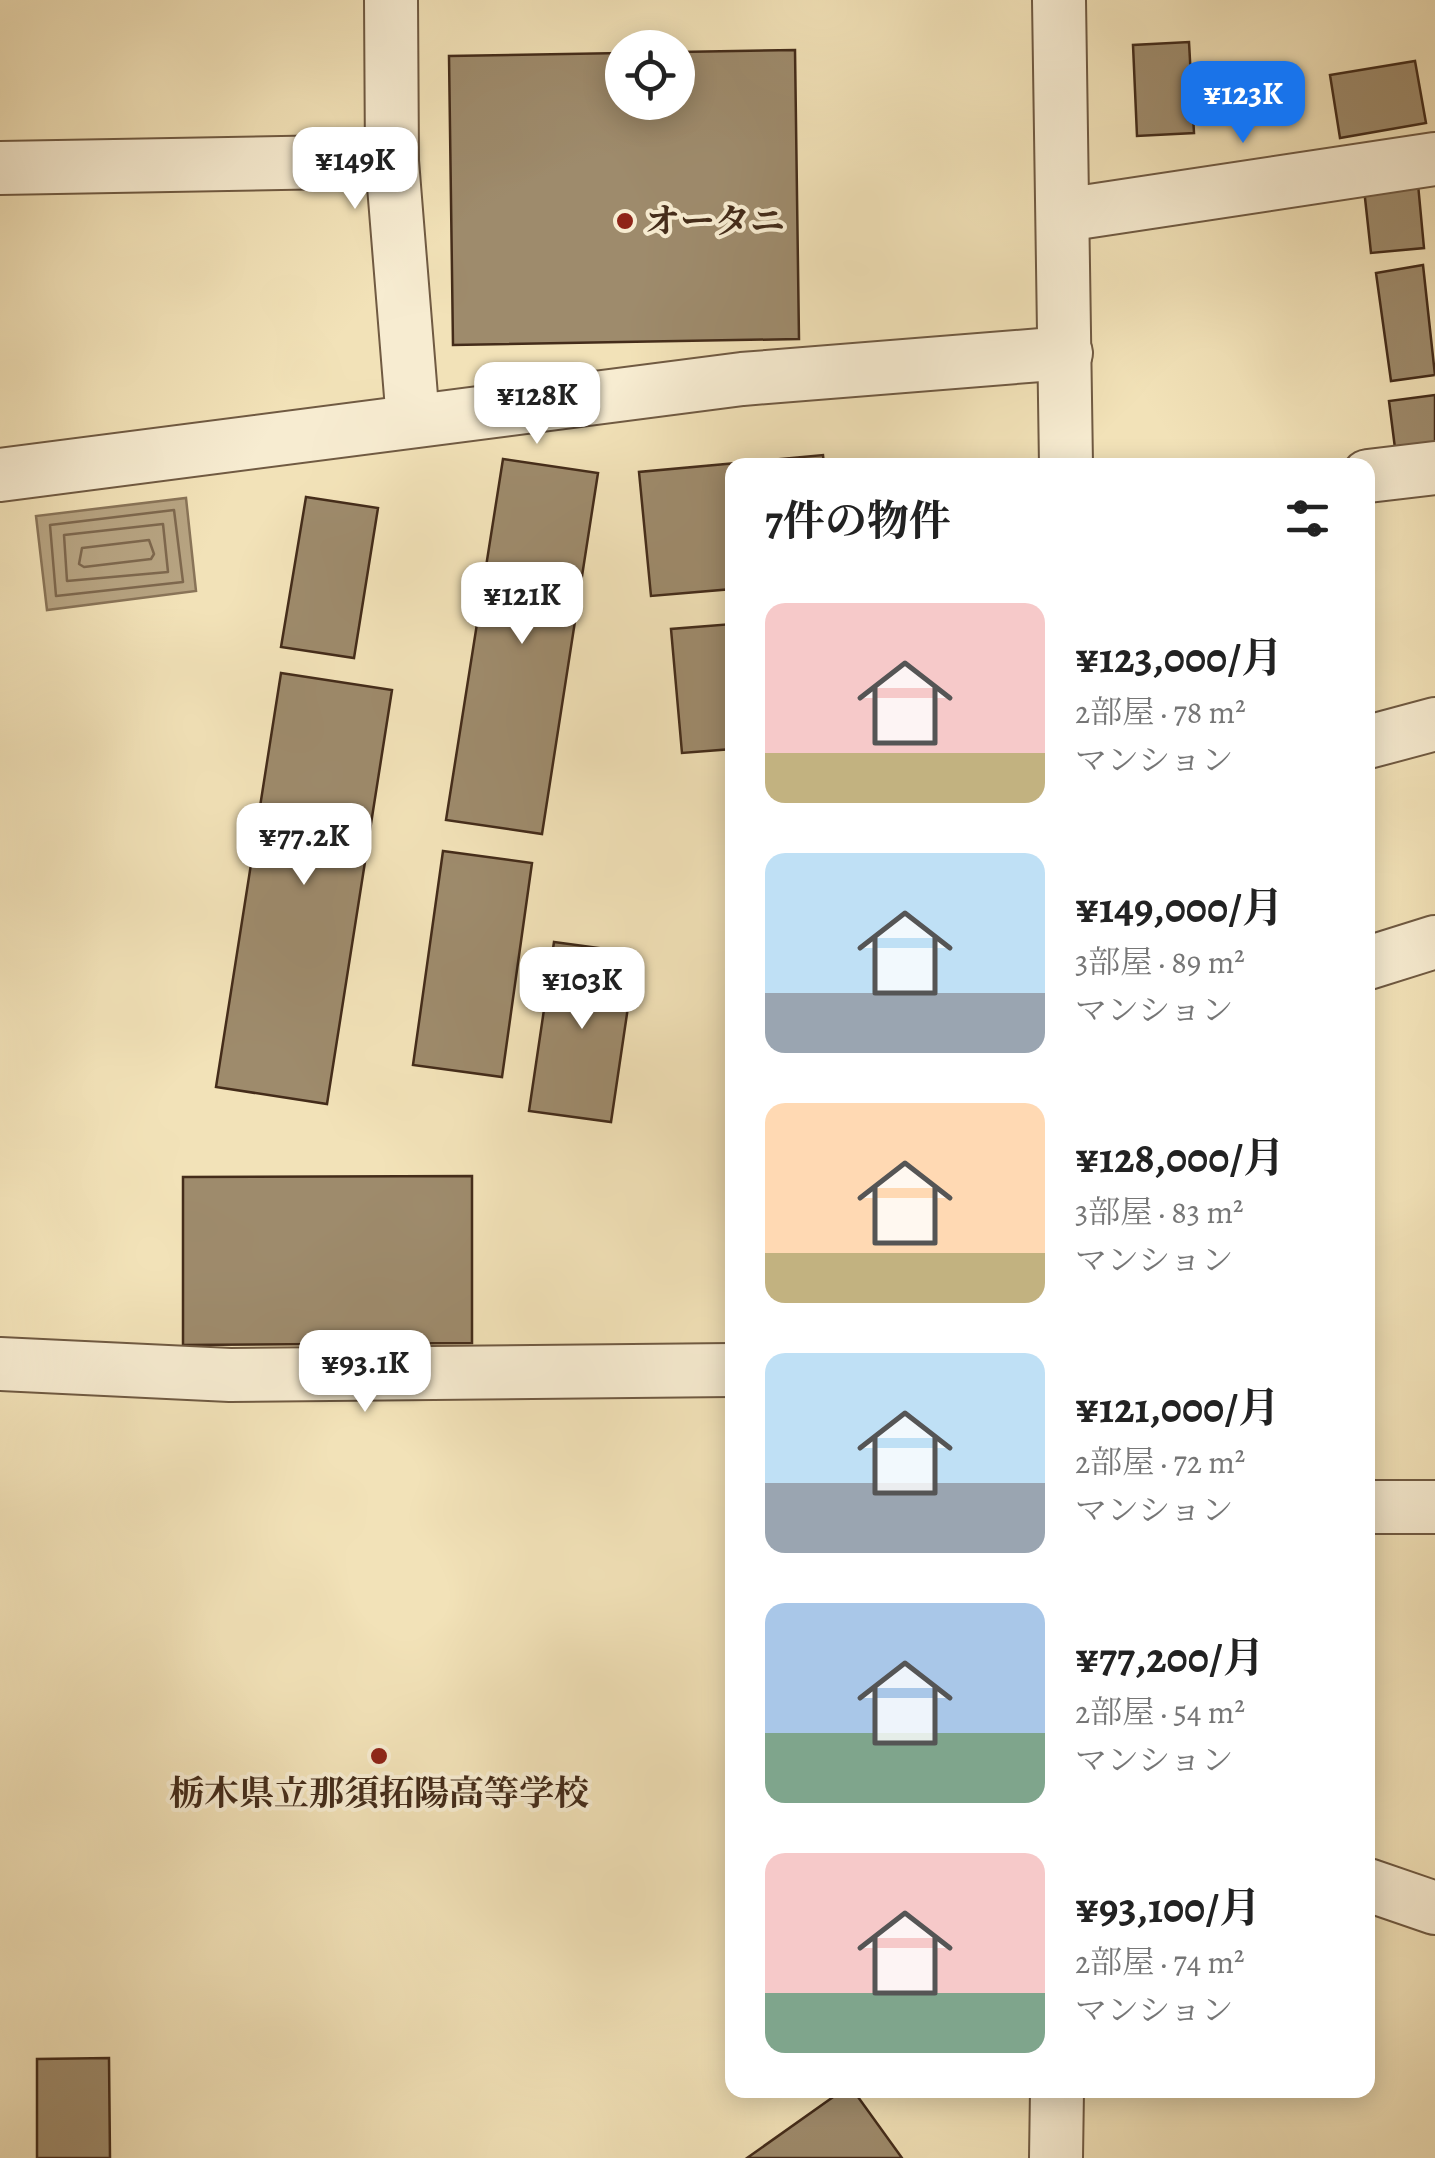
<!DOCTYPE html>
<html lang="ja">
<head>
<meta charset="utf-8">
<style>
  :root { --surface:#fff; --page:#f2f2f2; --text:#222; --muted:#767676; --accent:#1a73e8 }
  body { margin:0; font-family:Alegreya,"Noto Serif JP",serif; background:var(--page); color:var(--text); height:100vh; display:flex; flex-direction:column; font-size:38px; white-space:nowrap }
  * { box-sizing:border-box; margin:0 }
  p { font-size:32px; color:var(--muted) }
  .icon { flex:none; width:55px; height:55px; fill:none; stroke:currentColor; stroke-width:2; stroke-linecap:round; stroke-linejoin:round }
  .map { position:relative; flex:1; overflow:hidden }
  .details { position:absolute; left:725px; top:458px; width:650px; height:1640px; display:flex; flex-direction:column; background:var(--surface); border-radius:20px; box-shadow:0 5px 25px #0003 }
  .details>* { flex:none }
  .buttons { position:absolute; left:605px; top:30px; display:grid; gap:20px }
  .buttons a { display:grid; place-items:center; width:90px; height:90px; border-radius:50%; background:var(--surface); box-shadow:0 5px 25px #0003; font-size:50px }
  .price { position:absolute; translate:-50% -85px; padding:0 22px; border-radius:20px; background:#fff; color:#222; font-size:32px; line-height:65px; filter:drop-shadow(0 2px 5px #0008) }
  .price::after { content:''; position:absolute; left:50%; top:60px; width:30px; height:22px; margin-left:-15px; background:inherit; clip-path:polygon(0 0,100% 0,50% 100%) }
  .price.selected { background:var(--accent); color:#fff }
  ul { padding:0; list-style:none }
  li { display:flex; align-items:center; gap:30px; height:250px; padding:0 40px }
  li span { display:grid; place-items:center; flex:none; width:280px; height:200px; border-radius:20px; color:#555 }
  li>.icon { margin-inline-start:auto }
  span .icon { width:120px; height:120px; fill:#fffc; stroke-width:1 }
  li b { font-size:42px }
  h2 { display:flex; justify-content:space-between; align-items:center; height:120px; padding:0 40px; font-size:42px }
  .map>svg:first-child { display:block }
</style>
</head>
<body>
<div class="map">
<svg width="1435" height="2158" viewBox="0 0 1435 2158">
  <rect width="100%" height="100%" fill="#f2e2b8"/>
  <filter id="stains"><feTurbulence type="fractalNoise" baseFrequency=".002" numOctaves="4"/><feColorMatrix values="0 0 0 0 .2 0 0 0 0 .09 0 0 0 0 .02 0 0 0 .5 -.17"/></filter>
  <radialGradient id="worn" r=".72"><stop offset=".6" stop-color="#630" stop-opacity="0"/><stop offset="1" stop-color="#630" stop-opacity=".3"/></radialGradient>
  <path fill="#b7a482" stroke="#897458" stroke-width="2.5" d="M186 498 196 591 47 610 36 516Z"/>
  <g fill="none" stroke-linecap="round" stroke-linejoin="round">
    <g stroke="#7e684e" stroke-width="2.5">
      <path d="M174 510 183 582 56 596 50 525Z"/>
      <path d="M163 524 168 572 67 581 64 535Z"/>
      <path d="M149 540 154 554 151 559 84 567 79 564 82 548Z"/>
    </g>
  </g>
  <g fill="#9e8b6c" stroke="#442c1a" stroke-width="2.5">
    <path d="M1189 42 1194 133 1137 136 1133 45Z"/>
    <path d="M795 50 799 339 453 345 449 56 622 53V102H678V52Z"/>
    <path d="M1415 61 1426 123 1340 138 1330 75Z"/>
    <path d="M1418 184 1424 248 1371 253 1364 189Z"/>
    <path d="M1423 265 1435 375 1391 381 1376 273Z"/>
    <path d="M1435 395V451L1396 456 1389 401Z"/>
    <path d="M823 455 824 465H732V589L651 596 639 472Z"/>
    <path d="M503 459 598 473 542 834 446 820Z"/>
    <path d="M306 497 378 508 354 658 281 647Z"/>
    <path d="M732 624V749L682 753 671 629Z"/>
    <path d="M281 673 392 690 327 1104 216 1087Z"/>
    <path d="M443 851 532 863 502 1077 413 1065Z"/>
    <path d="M554 942 636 953 611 1122 529 1111Z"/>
    <path d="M472 1176V1343L183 1345V1177Z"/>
    <path d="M109 2058 110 2158H37V2059Z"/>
    <path d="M843 2090H853L902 2158H747Z"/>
  </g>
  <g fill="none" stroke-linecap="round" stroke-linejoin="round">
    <g stroke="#705a42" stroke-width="56">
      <g id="minor">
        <path d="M391 0 392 161 413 421"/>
        <path d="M1059 0 1066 465"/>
        <path d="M0 168 392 161"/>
        <path d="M1064 215 1435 159"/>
        <path d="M0 475 742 379 1066 353"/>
        <path d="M1368 476 1435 468"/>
        <path d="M1368 742 1435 724"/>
        <path d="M1368 963 1435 942"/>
        <path d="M0 1364 230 1375 732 1370"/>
        <path d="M1368 1507H1435"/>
        <path d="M1368 1885 1435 1908"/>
        <path d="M1056 2158 1057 2090"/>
      </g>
    </g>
    <use href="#minor" stroke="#f7ecd1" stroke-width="52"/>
  </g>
  <g fill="#8f2418" stroke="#f7ecd1" stroke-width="4">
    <circle cx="625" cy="221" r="10"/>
    <circle cx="379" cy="1756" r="10"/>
  </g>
  <g text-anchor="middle" stroke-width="8" stroke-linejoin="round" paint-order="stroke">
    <g font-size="35" font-weight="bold" fill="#442c1a" stroke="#f7ecd1" text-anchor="start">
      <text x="645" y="233">オータニ</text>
      <text x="379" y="1805" text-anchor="middle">栃木県立那須拓陽高等学校</text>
    </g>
  </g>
  <rect width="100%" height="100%" filter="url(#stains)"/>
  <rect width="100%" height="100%" fill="url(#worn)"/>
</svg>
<div class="buttons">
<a><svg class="icon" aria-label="locate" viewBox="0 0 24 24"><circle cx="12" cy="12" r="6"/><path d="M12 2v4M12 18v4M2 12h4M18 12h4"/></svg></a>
</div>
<b class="price selected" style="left:1243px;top:146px">¥123K</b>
<b class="price" style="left:355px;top:212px">¥149K</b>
<b class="price" style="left:537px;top:447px">¥128K</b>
<b class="price" style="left:522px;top:647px">¥121K</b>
<b class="price" style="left:304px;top:888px">¥77.2K</b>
<b class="price" style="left:582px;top:1032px">¥103K</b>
<b class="price" style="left:365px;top:1415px">¥93.1K</b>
<section class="details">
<h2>7件の物件<svg class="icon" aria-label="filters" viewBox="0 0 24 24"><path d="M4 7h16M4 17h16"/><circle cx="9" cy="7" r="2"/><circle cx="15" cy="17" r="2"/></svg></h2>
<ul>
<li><span style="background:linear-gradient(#f6c9c9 75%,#c2b280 0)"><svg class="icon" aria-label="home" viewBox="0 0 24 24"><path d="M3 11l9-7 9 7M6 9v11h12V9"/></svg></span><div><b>¥123,000/月</b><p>2部屋 · 78 m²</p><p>マンション</p></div></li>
<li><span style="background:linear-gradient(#bfe0f5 70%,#9aa5b1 0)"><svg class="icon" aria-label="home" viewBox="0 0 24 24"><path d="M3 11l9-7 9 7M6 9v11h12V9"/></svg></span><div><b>¥149,000/月</b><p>3部屋 · 89 m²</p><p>マンション</p></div></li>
<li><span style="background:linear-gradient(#ffd9b3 75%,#c2b280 0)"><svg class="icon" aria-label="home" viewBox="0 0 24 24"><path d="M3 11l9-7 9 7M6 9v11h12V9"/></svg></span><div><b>¥128,000/月</b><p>3部屋 · 83 m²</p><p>マンション</p></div></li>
<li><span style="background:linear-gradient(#bfe0f5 65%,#9aa5b1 0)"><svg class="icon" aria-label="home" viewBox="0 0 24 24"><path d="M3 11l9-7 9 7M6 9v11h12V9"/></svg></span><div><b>¥121,000/月</b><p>2部屋 · 72 m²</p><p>マンション</p></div></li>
<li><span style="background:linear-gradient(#a9c7e8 65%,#7fa58c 0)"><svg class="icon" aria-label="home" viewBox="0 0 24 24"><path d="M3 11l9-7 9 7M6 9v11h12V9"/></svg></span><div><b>¥77,200/月</b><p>2部屋 · 54 m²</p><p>マンション</p></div></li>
<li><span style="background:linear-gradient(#f6c9c9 70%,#7fa58c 0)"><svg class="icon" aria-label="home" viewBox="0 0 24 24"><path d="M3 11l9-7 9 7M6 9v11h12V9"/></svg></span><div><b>¥93,100/月</b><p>2部屋 · 74 m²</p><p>マンション</p></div></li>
</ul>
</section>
</div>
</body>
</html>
